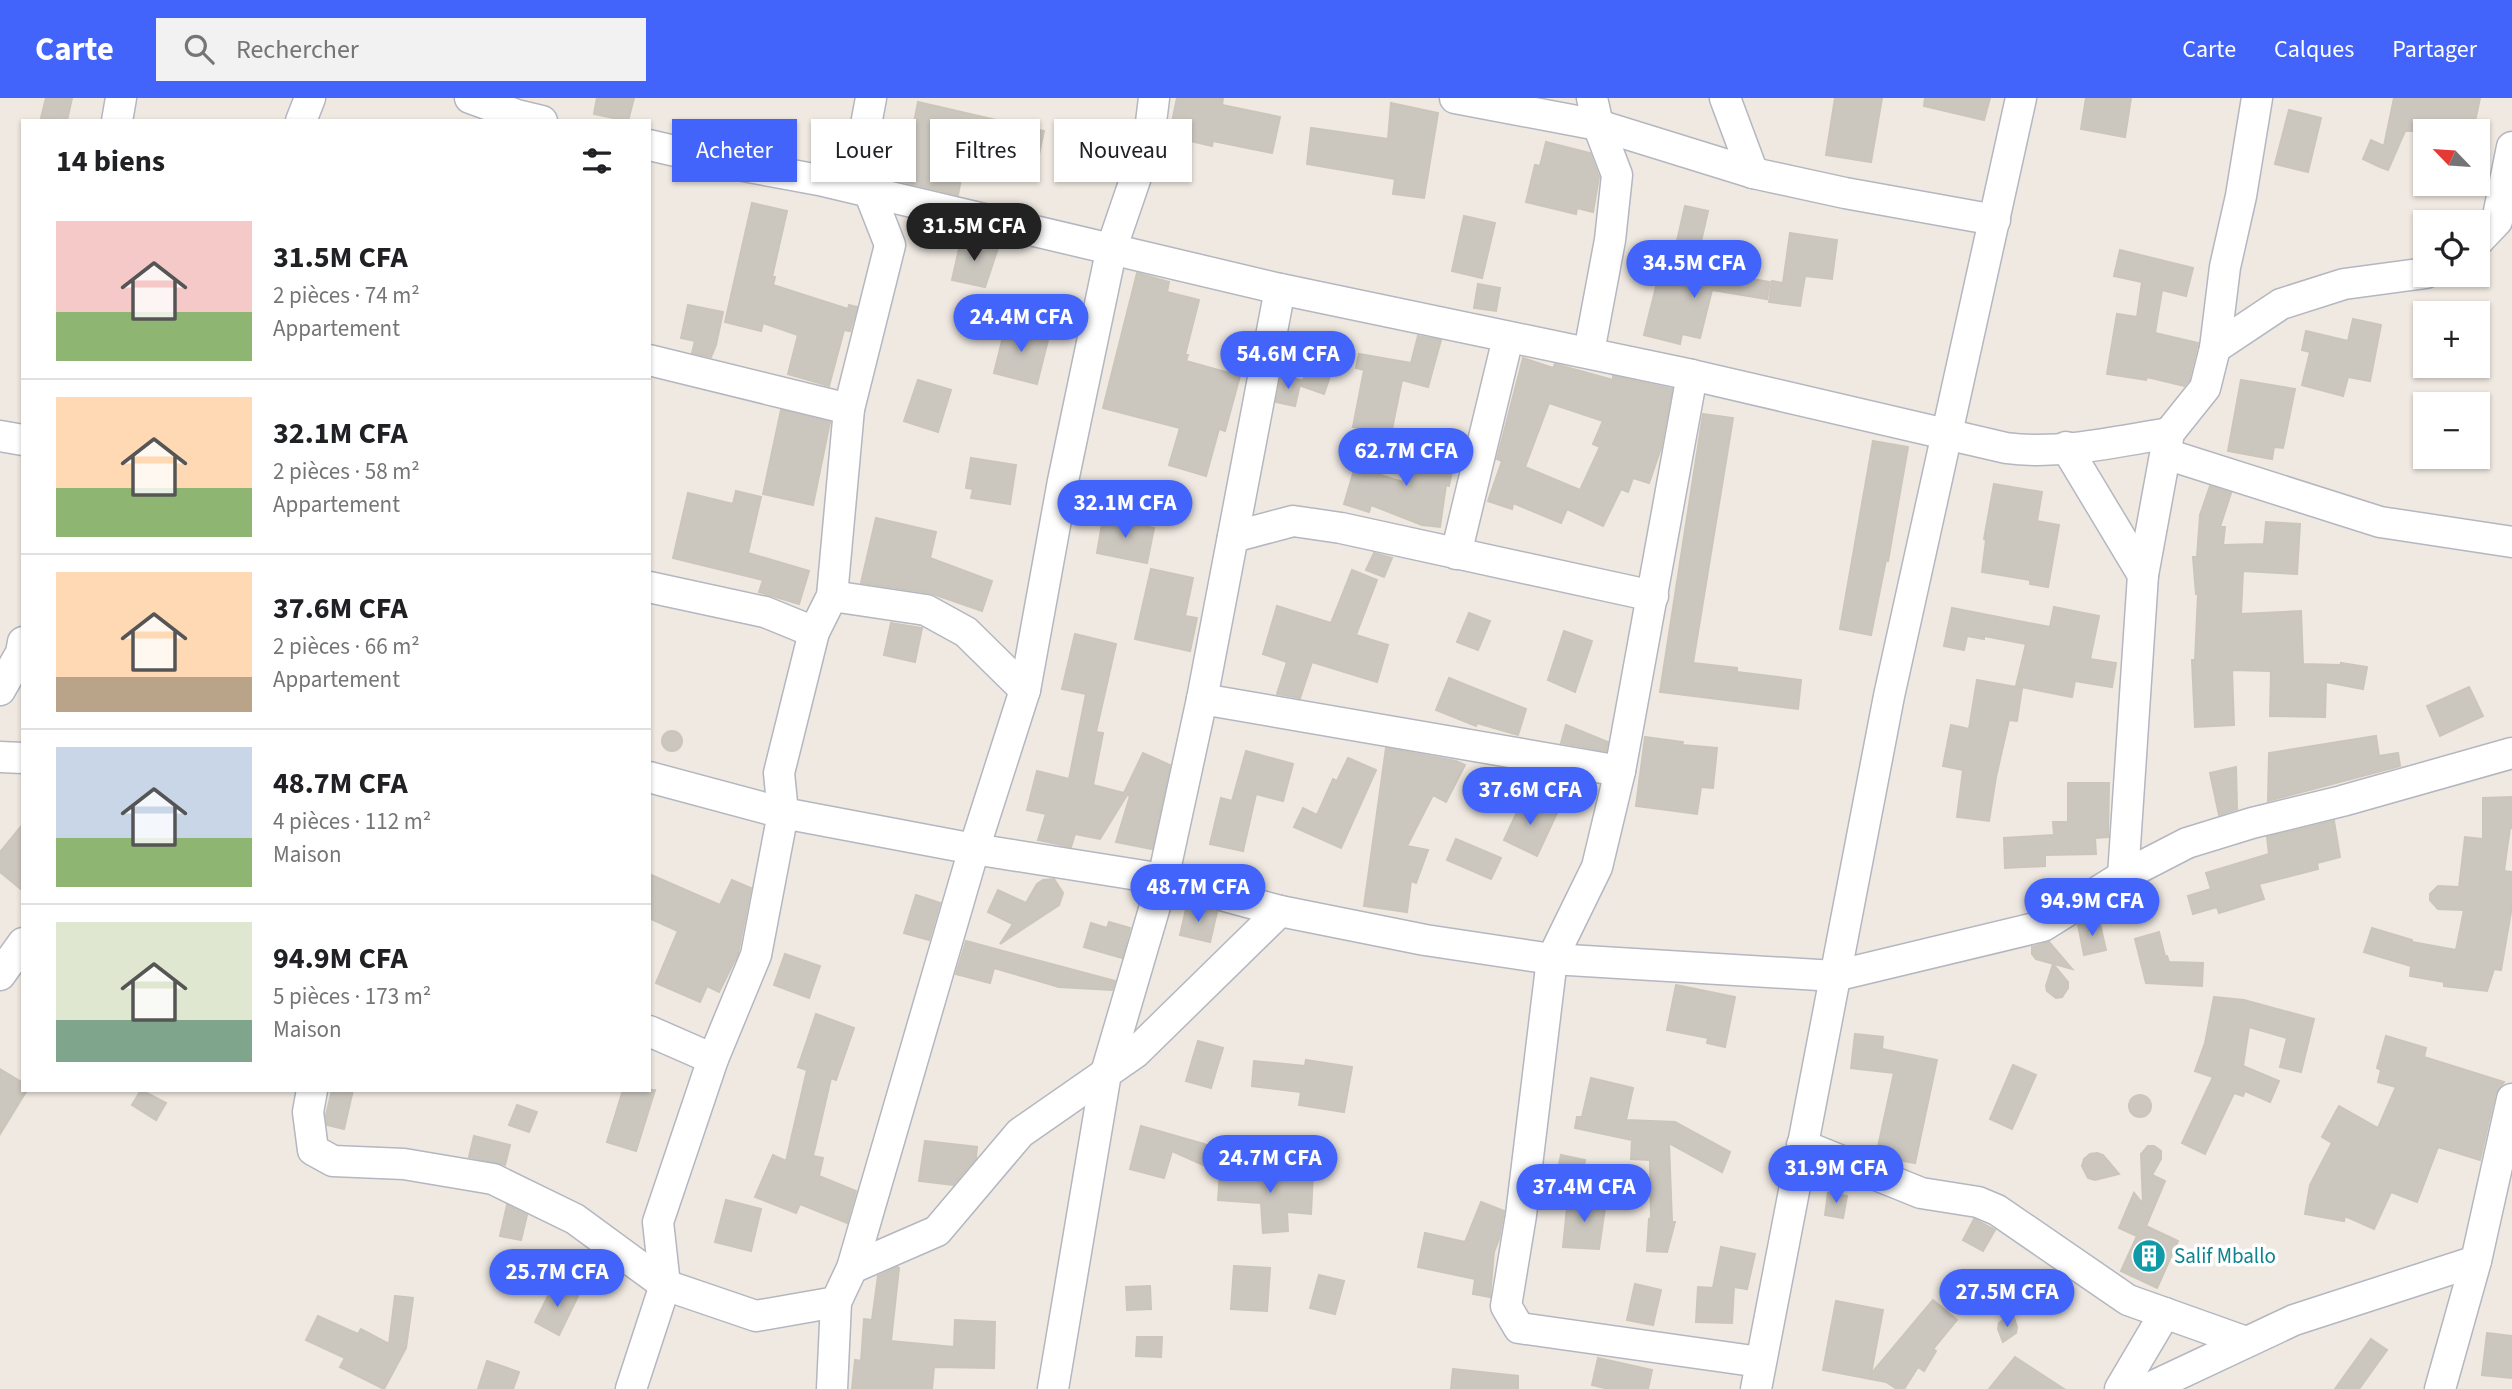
<!DOCTYPE html>
<html lang="fr">
<head>
<meta charset="utf-8">
<style>
  :root { --surface:#fff; --page:#f2f2f2; --text:#202124; --muted:#757577; --line:#e0e0e0; --accent:#4264fb }
  body { margin:0; font-family:"Source Sans 3",sans-serif; background:var(--page); color:var(--text); height:100vh; display:flex; flex-direction:column; font-size:26px; white-space:nowrap }
  * { box-sizing:border-box; margin:0 }
  p { font-size:23px; color:var(--muted) }
  .icon { flex:none; width:38px; height:38px; fill:none; stroke:currentColor; stroke-width:2; stroke-linecap:round; stroke-linejoin:round }
  .map { position:relative; flex:1; overflow:hidden }
  .details { position:absolute; left:21px; top:21px; width:630px; height:973px; display:flex; flex-direction:column; background:var(--surface); border-radius:0px; box-shadow:0 2px 5px #0004 }
  .details>* { flex:none }
  .guide { position:absolute; left:672px; top:21px; width:665px; height:63px; display:flex; gap:14px }
  .needle { width:46px; rotate:295deg }
  .buttons { position:absolute; left:2413px; top:21px; display:grid; gap:14px }
  .buttons a { display:grid; place-items:center; width:77px; height:77px; border-radius:0px; background:var(--surface); box-shadow:0 2px 5px #0004; font-size:35px }
  .price { position:absolute; translate:-50% -60px; padding:0 16px; border-radius:24px; background:var(--accent); color:#fff; font-size:23px; line-height:46px; filter:drop-shadow(0 2px 4px #0008) }
  .price::after { content:''; position:absolute; left:50%; top:42px; width:21px; height:16px; margin-left:-10px; background:inherit; clip-path:polygon(0 0,100% 0,50% 100%) }
  .price.current { background:#222; color:#fff }
  ul { padding:0; list-style:none }
  li { display:flex; align-items:center; gap:21px; height:175px; padding:0 35px }
  li+li { border-top:2px solid var(--line) }
  li span { display:grid; place-items:center; flex:none; width:196px; height:140px; border-radius:0px; color:#555 }
  li>.icon { margin-inline-start:auto }
  span .icon { width:84px; height:84px; fill:#fffc; stroke-width:1 }
  li b { font-size:30px }
  h2 { display:flex; justify-content:space-between; align-items:center; height:84px; padding:0 35px; font-size:30px }
  .pill { padding:0 24px; border-radius:0px; background:var(--surface); box-shadow:0 2px 5px #0004; font-size:24px; line-height:63px }
  .pill.current { background:var(--accent); color:#fff }
  header { display:flex; align-items:center; gap:42px; box-sizing:border-box; height:98px; padding:0 35px; background:var(--accent); color:#fff }
  header strong { font-size:33px }
  nav { display:flex; gap:38px; margin-inline-start:auto; font-size:24px }
  .search { width:490px; height:63px; background:var(--page); display:flex; align-items:center; gap:18px; box-sizing:border-box; padding:0 24px; border-radius:0px; color:var(--muted); font-size:26px }
  .map>svg:first-child { display:block }
</style>
</head>
<body>
<header>
<strong>Carte</strong>
<div class="search"><svg class="icon" aria-label="search" viewBox="0 0 24 24"><circle cx="10" cy="10" r="6"/><path d="M15 15l6 6"/></svg>Rechercher</div>
<nav><a>Carte</a><a>Calques</a><a>Partager</a></nav>
</header>
<div class="map">
<svg width="2512" height="1291" viewBox="0 0 2512 1291">
  <rect width="100%" height="100%" fill="#efe9e1"/>
  <g fill="#cbc7bf" stroke="#cbc5ba" stroke-width="2" fill-rule="evenodd">
    <path d="M46 0H72L67 23 41 20Z"/>
    <path d="M597 0H634L628 23 594 16Z"/>
    <path d="M1177 0H1223L1222 7 1280 19 1272 55 1213 43 1212 48 1169 38Z"/>
    <path d="M1835 0H1882L1871 64 1826 57Z"/>
    <path d="M1925 0H1990L1984 22 1924 8Z"/>
    <path d="M2086 0H2131L2125 39 2081 31Z"/>
    <path d="M2394 0H2480L2473 33H2405L2388 72 2380 69 2363 61 2371 42 2384 48Z"/>
    <path d="M918 4 1044 33 1035 75 965 60 958 97 896 82 905 55 908 56Z"/>
    <path d="M1391 5 1438 15 1424 100 1393 96 1395 81 1307 66 1311 30 1388 41Z"/>
    <path d="M2289 12 2321 20 2308 74 2275 66Z"/>
    <path d="M1546 44 1590 55 1599 79 1593 114 1577 110 1576 116 1526 104 1535 67 1540 68Z"/>
    <path d="M752 105 787 113 772 179H775L773 187 848 211 849 207 857 209 850 233 844 232 829 288 788 276 798 237 763 225 761 233 725 224Z"/>
    <path d="M1685 108 1708 113 1700 148 1677 143Z"/>
    <path d="M1464 118 1495 125 1482 180 1452 173Z"/>
    <path d="M1790 135 1837 142 1832 181 1805 178 1800 208 1769 204 1772 183 1783 185Z"/>
    <path d="M961 142 998 150 985 189 952 182Z"/>
    <path d="M2120 152 2193 170 2186 198 2162 192 2155 235 2198 245 2189 282 2184 288 2147 279 2146 282 2107 276 2117 216 2137 219 2142 184 2114 178Z"/>
    <path d="M1683 162 1724 173 1723 176 1770 184 1767 201 1712 192 1700 240 1682 236 1680 246 1644 237 1657 185 1675 189 1678 168 1681 169Z"/>
    <path d="M1137 175 1169 184 1167 194 1199 202 1185 257H1188L1186 263 1240 278 1225 333 1219 331 1206 378 1169 367 1180 330 1103 310Z"/>
    <path d="M1478 186 1500 190 1496 213 1474 210Z"/>
    <path d="M688 207 723 214 716 247 711 259 692 255 695 243 681 240Z"/>
    <path d="M2353 221 2381 227 2370 283 2348 279 2343 298 2302 287 2310 254 2302 252 2306 233 2348 243Z"/>
    <path d="M1006 227 1049 238 1037 286 994 275Z"/>
    <path d="M1418 238 1441 242 1428 289 1402 282 1391 336 1353 329 1364 272 1356 270 1359 256 1411 265Z"/>
    <path d="M1523 260 1553 270 1555 266 1613 282V278L1672 291 1661 350 1649 385 1633 380 1628 394 1621 391 1603 428 1567 411 1561 425 1513 405 1512 411 1488 403 1502 363 1497 361ZM1549 305 1603 323 1593 346 1600 349 1580 392 1525 369Z"/>
    <path d="M1311 261 1333 269 1324 296 1301 288Z"/>
    <path d="M1281 278 1301 282 1295 308 1276 304Z"/>
    <path d="M918 282 951 292 938 334 904 323Z"/>
    <path d="M2241 282 2295 291 2283 350 2274 349 2272 361 2228 353Z"/>
    <path d="M781 312 830 324 813 407 763 396Z"/>
    <path d="M1703 316 1733 320 1693 565 1737 570V574L1801 582 1798 611 1660 594Z"/>
    <path d="M1873 343 1908 349 1888 463 1886 462 1871 537 1840 531Z"/>
    <path d="M1410 349 1455 358 1449 388 1446 387 1440 429 1422 427 1371 407 1369 414 1344 406 1355 369 1403 384Z"/>
    <path d="M971 360 1016 367 1010 406 971 400 973 391 966 390Z"/>
    <path d="M1994 386 2042 394 2037 423 2059 427 2048 489 2030 486V482L1982 474 1986 442 1984 441Z"/>
    <path d="M2210 388 2231 395 2220 429H2225L2223 447 2264 446 2266 424 2300 426 2297 476 2243 473 2241 516 2301 513 2303 566 2341 567V565L2367 569 2363 591 2326 584 2325 619 2270 618 2271 573 2232 572 2234 627 2195 629 2192 562H2195L2198 496H2196L2193 459H2197L2200 417Z"/>
    <path d="M736 393 761 399 748 455 809 473 799 506 759 494 763 482 673 460 688 395 733 406Z"/>
    <path d="M876 420 936 434 930 460 992 483 982 513 930 495 861 485Z"/>
    <path d="M1103 420 1154 430 1147 465 1097 455Z"/>
    <path d="M1374 455 1392 460 1384 479 1366 472Z"/>
    <path d="M1151 471 1193 480 1185 518 1197 520 1190 553 1135 541Z"/>
    <path d="M1352 472 1377 482 1356 537 1388 547 1377 584 1312 564 1300 600 1277 596 1287 564 1263 556 1277 508 1331 525Z"/>
    <path d="M2054 509 2099 518 2090 561 2116 565 2112 589 2075 583 2072 599 2016 588 2026 546 1984 538V541L1967 538 1964 552 1944 548 1952 510 2050 529Z"/>
    <path d="M1469 515 1490 523 1478 552 1457 544Z"/>
    <path d="M891 525 922 530 915 564 884 557Z"/>
    <path d="M1564 533 1592 543 1575 594 1548 582Z"/>
    <path d="M1075 536 1116 546 1096 634 1103 635 1093 687 1124 695 1143 655 1170 667 1152 751 1116 744 1130 698 1127 697 1100 741 1075 736 1071 749 1038 742 1046 716 1027 712 1037 673 1069 681 1086 596 1062 591Z"/>
    <path d="M1449 580 1526 611 1518 637 1477 625 1476 628 1436 612Z"/>
    <path d="M1977 582 2022 590 2017 623 2009 622 1996 679 1989 723 1957 719 1963 672 1943 668 1951 627 1969 631Z"/>
    <path d="M2469 589 2483 618 2440 638 2427 608Z"/>
    <path d="M1566 627 1608 644 1606 653 1561 645Z"/>
    <circle cx="672" cy="643" r="10"/>
    <path d="M2376 638 2379 658 2398 655 2400 668 2268 703 2269 655Z"/>
    <path d="M1645 639 1683 644 1682 647 1717 650 1713 690 1701 689 1697 716 1636 708Z"/>
    <path d="M1386 650 1456 663 1465 667 1446 704 1433 697 1407 748 1428 752 1416 785 1411 783 1407 814 1364 808Z"/>
    <path d="M1246 653 1293 666 1283 703 1256 696 1243 753 1210 746 1221 700 1232 703Z"/>
    <path d="M1348 660 1376 672 1341 750 1294 729 1303 710 1317 717 1333 681 1337 683Z"/>
    <path d="M2236 669 2237 711 2219 717 2210 675Z"/>
    <path d="M2068 685H2109L2108 739 2095 740 2096 756 2045 757V768L2005 770 2004 740 2054 737 2053 724H2068Z"/>
    <path d="M1524 699 1557 715 1537 758 1504 742Z"/>
    <path d="M2512 699V730H2510L2504 773 2512 774V808L2501 872 2494 871 2487 893 2444 888V884L2410 878 2411 868 2364 854 2372 830 2412 842V844L2456 852 2464 812 2438 811 2430 802V796L2438 788 2459 789 2465 739 2483 741V700Z"/>
    <path d="M2334 723 2340 759 2317 765 2318 771 2259 786 2264 801 2219 815 2217 809 2193 816 2188 798 2211 791 2206 775 2269 756 2267 739Z"/>
    <path d="M23 726V793L0 774V754Z"/>
    <path d="M1456 741 1501 760 1491 781 1447 762Z"/>
    <path d="M649 776 720 807 732 782 751 790 738 856 719 894 707 888 700 904 656 885 678 833 649 820Z"/>
    <path d="M1054 781 1063 795 1059 807 1000 846 1013 826 988 814 998 792 1026 805 1037 786 1043 782Z"/>
    <path d="M916 797 940 805 929 842 904 835Z"/>
    <path d="M1187 807 1217 814 1210 844 1180 837Z"/>
    <path d="M2099 822 2106 852 2084 857 2078 827Z"/>
    <path d="M1109 824 1130 830 1122 860 1084 849 1091 825 1107 830Z"/>
    <path d="M2159 834 2165 858H2167L2169 864 2203 865 2202 888 2146 885 2135 841Z"/>
    <path d="M966 843 1115 883 1112 892 1059 889 994 870 990 885 956 876Z"/>
    <path d="M2049 844 2072 871 2036 861 2032 856V849Z"/>
    <path d="M785 856 820 868 809 900 774 887Z"/>
    <path d="M2053 866 2068 884V890L2062 899 2056 900 2047 893 2046 888Z"/>
    <path d="M1676 887 1735 899 1725 949 1707 945 1708 940 1667 932Z"/>
    <path d="M2214 899 2244 902 2314 921 2301 974 2280 969 2287 940 2249 929 2243 968 2279 983 2270 1004 2245 993 2243 998 2234 995 2205 1056 2182 1045 2213 979 2195 973 2205 945Z"/>
    <path d="M816 916 854 930 836 982 831 980 813 1058 823 1060 819 1078 856 1093 847 1125 800 1106 796 1115 755 1099 773 1057 786 1063 807 972 798 969Z"/>
    <path d="M1855 936 1883 939 1882 951 1937 962 1915 1065 1876 1058 1894 975 1851 970Z"/>
    <path d="M2386 938 2426 950 2424 959 2504 984 2495 997 2480 1062 2438 1049 2417 1104 2391 1094 2374 1131 2345 1118 2344 1123 2305 1116 2310 1087 2332 1045 2322 1039 2339 1008 2378 1030 2396 989 2378 984 2381 972 2377 970Z"/>
    <path d="M1198 943 1223 950 1211 990 1186 983Z"/>
    <path d="M1306 962 1352 969 1344 1014 1299 1007 1301 994 1252 988 1254 963 1305 968Z"/>
    <path d="M2013 967 2036 977 2012 1031 1990 1021Z"/>
    <path d="M0 971 23 985V992H27L0 1036Z"/>
    <path d="M1591 980 1633 990 1626 1022 1675 1024 1730 1054 1722 1074 1669 1045 1672 1124H1675L1667 1154 1647 1153 1649 1121 1651 1122 1650 1062 1631 1061 1632 1042 1575 1030 1577 1019H1582Z"/>
    <path d="M141 992 166 1005 156 1022 132 1007Z"/>
    <path d="M332 992H353L344 1031 327 1027 326 1017Z"/>
    <path d="M623 992H655L636 1053 607 1044Z"/>
    <circle cx="2140" cy="1008" r="11"/>
    <path d="M517 1007 537 1014 529 1034 509 1027Z"/>
    <path d="M1141 1028 1204 1046 1220 1053 1212 1071 1172 1053 1164 1080 1130 1071Z"/>
    <path d="M474 1038 510 1047 505 1067 469 1059Z"/>
    <path d="M925 1043 977 1049 976 1060 953 1087 919 1083Z"/>
    <path d="M2148 1048H2154L2161 1053V1061L2152 1077 2165 1083 2146 1128 2178 1143 2157 1190 2121 1173 2137 1138 2119 1130 2134 1095 2143 1106 2141 1056Z"/>
    <path d="M2097 1055 2103 1057 2119 1076 2095 1082 2088 1080 2082 1068 2084 1061 2090 1056Z"/>
    <path d="M1561 1057 1585 1062 1580 1090 1555 1085Z"/>
    <path d="M1220 1074 1258 1077 1313 1074 1311 1116 1287 1114 1288 1133 1263 1135 1261 1105 1218 1102Z"/>
    <path d="M1828 1095 1847 1098 1843 1120 1825 1117Z"/>
    <path d="M1568 1100 1606 1103 1599 1151 1563 1149Z"/>
    <path d="M726 1102 761 1111 751 1153 715 1144Z"/>
    <path d="M1481 1104 1504 1113 1499 1141 1494 1154 1490 1199 1473 1196 1475 1181 1418 1169 1425 1135 1465 1144Z"/>
    <path d="M507 1107 527 1117 521 1142 500 1138Z"/>
    <path d="M1974 1121 1995 1132 1983 1153 1963 1142Z"/>
    <path d="M1721 1149 1755 1156 1747 1191 1734 1189 1732 1225 1696 1224 1698 1189 1713 1190Z"/>
    <path d="M1234 1168 1270 1170 1267 1213 1231 1211Z"/>
    <path d="M897 1169 899 1170 891 1243 954 1249 955 1222 995 1224 994 1270 934 1269 932 1291H852L855 1262 861 1263 864 1221 872 1222 878 1178Z"/>
    <path d="M1319 1177 1344 1183 1335 1216 1310 1210Z"/>
    <path d="M554 1186 578 1198 559 1237 535 1224Z"/>
    <path d="M1635 1186 1661 1192 1653 1227 1627 1222Z"/>
    <path d="M1150 1188 1151 1211 1127 1212 1126 1189Z"/>
    <path d="M395 1198 413 1200 406 1250 384 1291 340 1269 345 1260 306 1242 318 1218 358 1236 361 1231 389 1246Z"/>
    <path d="M1933 1202 1957 1222 1933 1251 1936 1253 1924 1273 1918 1269 1904 1291H1897L1886 1284 1823 1272 1836 1203 1883 1212 1871 1276Z"/>
    <path d="M2014 1220 2017 1229 2016 1235 2003 1244 1998 1231 1999 1225 2004 1221Z"/>
    <path d="M2487 1235 2512 1238V1280L2482 1277Z"/>
    <path d="M1137 1239H1162L1161 1259 1136 1258Z"/>
    <path d="M2371 1241 2387 1252 2359 1291H2335Z"/>
    <path d="M2015 1259 2064 1291H1989Z"/>
    <path d="M1598 1260 1652 1272 1648 1291H1609L1592 1287Z"/>
    <path d="M487 1263 519 1274 513 1291H478Z"/>
    <path d="M1453 1271 1518 1278V1291H1451Z"/>
  </g>
  <g fill="none" stroke-linecap="round" stroke-linejoin="round">
    <g stroke="#b4b7c1" stroke-width="33">
      <g id="street">
        <path d="M470 0 517 17 542 23"/>
        <path d="M1455 0 1598 27 1753 75 1845 95 1995 122"/>
        <path d="M1725 0 1753 75"/>
        <path d="M117 23 121 0"/>
        <path d="M301 23 310 0"/>
        <path d="M649 47 727 65 819 82 1280 191 1692 277 2006 350C2059 357 2116 344 2169 335"/>
        <path d="M2478 143 2497 123 2512 49"/>
        <path d="M2215 250 2281 206 2344 186 2426 175"/>
        <path d="M1589 254 1610 142 1617 77 1598 27 1592 0"/>
        <path d="M649 262 849 311"/>
        <path d="M1692 277 1620 673 1597 769 1552 861 1521 1117 1506 1208 1519 1230 1760 1264"/>
        <path d="M0 338 23 342"/>
        <path d="M2066 349 2143 477"/>
        <path d="M2166 356 2380 424 2512 444"/>
        <path d="M1233 439 1293 423 1341 430 1653 498"/>
        <path d="M1456 456 1508 240"/>
        <path d="M649 489 765 514 814 534"/>
        <path d="M832 498 926 512 966 534 1025 592"/>
        <path d="M0 592 21 555 23 544"/>
        <path d="M1202 601 1620 673"/>
        <path d="M0 659 23 660"/>
        <path d="M649 679 783 715 974 751 1163 781 1280 813 1425 842 1552 861 1835 878 2043 828 2123 778 2187 745 2252 725 2342 703 2512 655"/>
        <path d="M2123 778 2143 477 2169 335 2205 290 2215 250 2225 169 2241 98 2257 0"/>
        <path d="M0 877 23 845"/>
        <path d="M649 933 713 961"/>
        <path d="M312 992 308 1014 313 1052 333 1063 404 1066 493 1081 575 1121 665 1187 756 1218 836 1204 852 1170 974 751 1025 592 1063 383 1112 149 1149 41 1154 0"/>
        <path d="M1802 1047 1921 1095 1978 1104 1997 1112 2128 1202 2246 1244"/>
        <path d="M852 1170 937 1133 1020 1035 1135 955 1280 813"/>
        <path d="M631 1291 665 1187 658 1124 713 961 756 857 783 715 779 675 814 534 832 498 849 311 890 147 870 96 857 75 871 0"/>
        <path d="M832 1291 836 1204"/>
        <path d="M1053 1291 1106 975 1163 781 1202 601 1280 191"/>
        <path d="M1756 1291 1889 598 2021 0"/>
        <path d="M2120 1291 2165 1215"/>
        <path d="M2147 1291 2294 1222 2476 1163"/>
        <path d="M2440 1291 2476 1163 2512 1001"/>
      </g>
    </g>
    <use href="#street" stroke="#fff" stroke-width="30"/>
  </g>
  <defs>
    <g id="building-disc" transform="scale(1.75)"><circle r="9.5" fill="#0f9aa8" stroke="#fff"/><path d="M-4-6H4V6H1V3H-1V6H-4ZM-2.5-4.3h1.7v1.8h-1.7ZM.8-4.3h1.7v1.8H.8ZM-2.5-1h1.7V.8h-1.7ZM.8-1h1.7V.8H.8Z" fill="#fff"/></g>
  </defs>
  <g fill-rule="evenodd">
    <use href="#building-disc" x="2149" y="1158"/>
  </g>
  <g text-anchor="middle" stroke-width="7" stroke-linejoin="round" paint-order="stroke">
    <g font-size="21" fill="#0d838f" stroke="#fff" text-anchor="start">
      <text x="2174" y="1165">Salif Mballo</text>
    </g>
  </g>
</svg>
<div class="buttons">
<a><svg class="needle" viewBox="-14 -14 28 28"><path d="M0-13l5 13h-10z" fill="#e53935"/><path d="M0 13l5-13h-10z" fill="#757577"/></svg></a>
<a><svg class="icon" aria-label="locate" viewBox="0 0 24 24"><circle cx="12" cy="12" r="6"/><path d="M12 2v4M12 18v4M2 12h4M18 12h4"/></svg></a>
<a>+</a>
<a>−</a>
</div>
<b class="price current" style="left:974px;top:165px">31.5M CFA</b>
<b class="price" style="left:1694px;top:202px">34.5M CFA</b>
<b class="price" style="left:1021px;top:256px">24.4M CFA</b>
<b class="price" style="left:1288px;top:293px">54.6M CFA</b>
<b class="price" style="left:1406px;top:390px">62.7M CFA</b>
<b class="price" style="left:1125px;top:442px">32.1M CFA</b>
<b class="price" style="left:1530px;top:729px">37.6M CFA</b>
<b class="price" style="left:1198px;top:826px">48.7M CFA</b>
<b class="price" style="left:2092px;top:840px">94.9M CFA</b>
<b class="price" style="left:1270px;top:1097px">24.7M CFA</b>
<b class="price" style="left:1836px;top:1107px">31.9M CFA</b>
<b class="price" style="left:1584px;top:1126px">37.4M CFA</b>
<b class="price" style="left:557px;top:1211px">25.7M CFA</b>
<b class="price" style="left:2007px;top:1231px">27.5M CFA</b>
<div class="guide">
<a class="pill current">Acheter</a>
<a class="pill">Louer</a>
<a class="pill">Filtres</a>
<a class="pill">Nouveau</a>
</div>
<section class="details">
<h2>14 biens<svg class="icon" aria-label="filters" viewBox="0 0 24 24"><path d="M4 7h16M4 17h16"/><circle cx="9" cy="7" r="2"/><circle cx="15" cy="17" r="2"/></svg></h2>
<ul>
<li><span style="background:linear-gradient(#f6c9c9 65%,#8fb573 0)"><svg class="icon" aria-label="home" viewBox="0 0 24 24"><path d="M3 11l9-7 9 7M6 9v11h12V9"/></svg></span><div><b>31.5M CFA</b><p>2 pièces · 74 m²</p><p>Appartement</p></div></li>
<li><span style="background:linear-gradient(#ffd9b3 65%,#8fb573 0)"><svg class="icon" aria-label="home" viewBox="0 0 24 24"><path d="M3 11l9-7 9 7M6 9v11h12V9"/></svg></span><div><b>32.1M CFA</b><p>2 pièces · 58 m²</p><p>Appartement</p></div></li>
<li><span style="background:linear-gradient(#ffd9b3 75%,#b9a48a 0)"><svg class="icon" aria-label="home" viewBox="0 0 24 24"><path d="M3 11l9-7 9 7M6 9v11h12V9"/></svg></span><div><b>37.6M CFA</b><p>2 pièces · 66 m²</p><p>Appartement</p></div></li>
<li><span style="background:linear-gradient(#c9d6e8 65%,#8fb573 0)"><svg class="icon" aria-label="home" viewBox="0 0 24 24"><path d="M3 11l9-7 9 7M6 9v11h12V9"/></svg></span><div><b>48.7M CFA</b><p>4 pièces · 112 m²</p><p>Maison</p></div></li>
<li><span style="background:linear-gradient(#dfe7d0 70%,#7fa58c 0)"><svg class="icon" aria-label="home" viewBox="0 0 24 24"><path d="M3 11l9-7 9 7M6 9v11h12V9"/></svg></span><div><b>94.9M CFA</b><p>5 pièces · 173 m²</p><p>Maison</p></div></li>
</ul>
</section>
</div>
</body>
</html>
